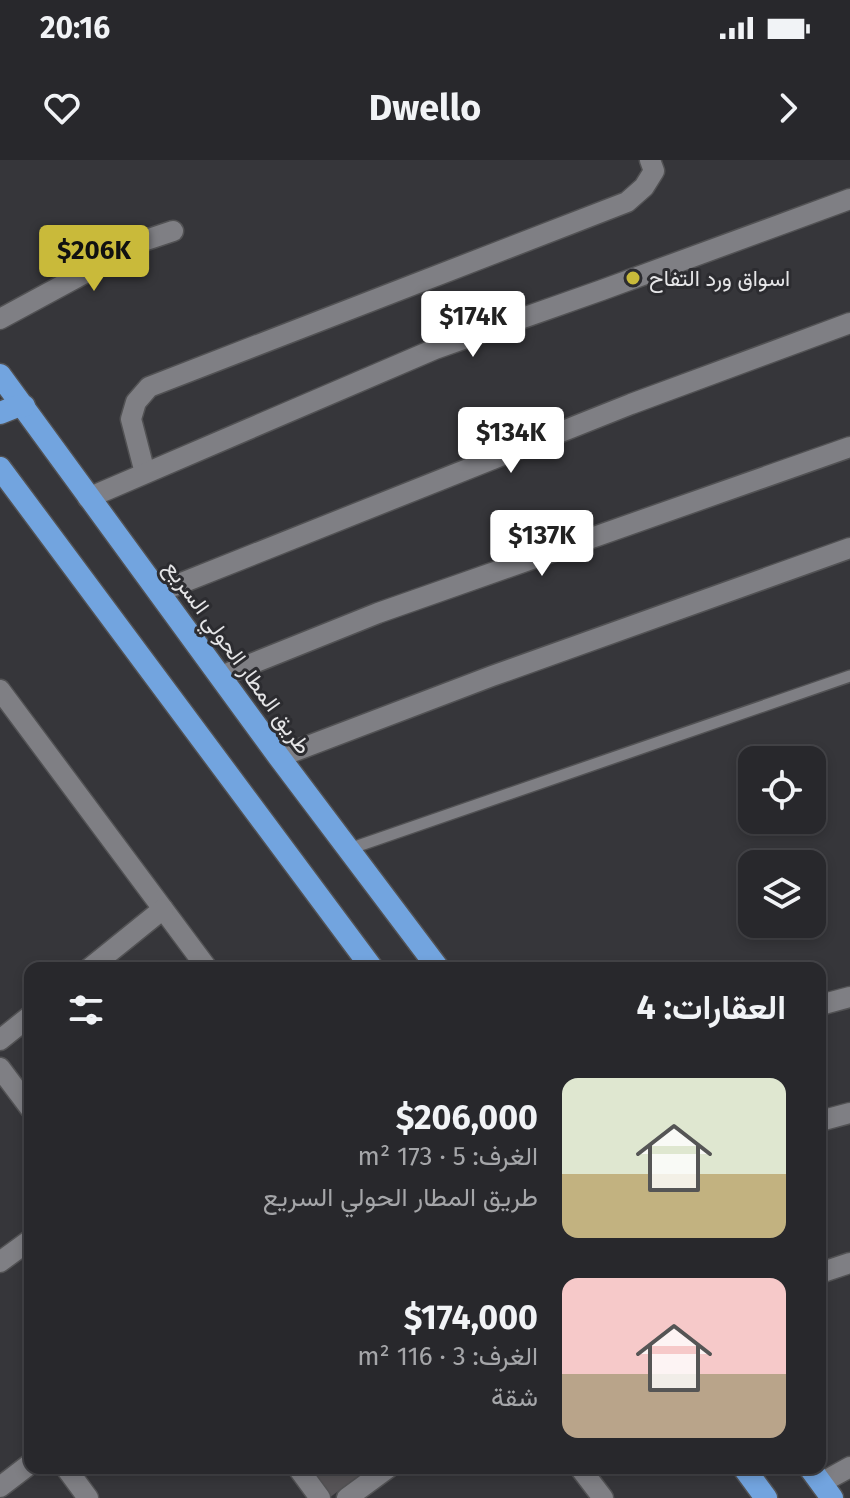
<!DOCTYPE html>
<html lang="ar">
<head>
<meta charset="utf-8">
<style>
  :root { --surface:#28282c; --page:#303034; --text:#f1f3f6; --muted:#a5a6a9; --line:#444448; --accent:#c9ba3a }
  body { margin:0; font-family:"Fira Sans",Vazirmatn,sans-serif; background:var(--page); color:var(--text); direction:rtl; height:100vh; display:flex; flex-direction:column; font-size:30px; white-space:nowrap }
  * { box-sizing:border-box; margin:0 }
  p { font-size:26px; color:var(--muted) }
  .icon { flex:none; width:44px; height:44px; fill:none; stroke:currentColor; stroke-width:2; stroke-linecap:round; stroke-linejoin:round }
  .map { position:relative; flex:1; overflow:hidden; direction:ltr }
  .side { position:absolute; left:24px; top:802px; width:802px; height:512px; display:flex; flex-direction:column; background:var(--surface); border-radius:16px; box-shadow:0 4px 12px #0003,0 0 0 2px var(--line); direction:rtl }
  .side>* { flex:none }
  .tools { position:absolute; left:738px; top:586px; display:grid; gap:16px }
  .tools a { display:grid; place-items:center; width:88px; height:88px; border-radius:16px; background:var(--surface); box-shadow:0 4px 12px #0003,0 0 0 2px var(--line); font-size:40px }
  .price { position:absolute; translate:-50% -68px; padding:0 18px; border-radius:8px; background:#fff; color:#222; font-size:26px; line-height:52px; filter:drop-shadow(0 2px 4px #0008) }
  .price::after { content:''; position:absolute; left:50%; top:48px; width:24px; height:18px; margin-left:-12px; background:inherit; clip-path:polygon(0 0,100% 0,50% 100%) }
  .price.on { background:var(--accent); color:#111 }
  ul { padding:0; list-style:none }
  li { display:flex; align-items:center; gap:24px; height:200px; padding:0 40px }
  li span { display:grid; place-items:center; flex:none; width:224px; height:160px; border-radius:16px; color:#555 }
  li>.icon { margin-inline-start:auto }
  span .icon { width:96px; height:96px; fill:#fffc; stroke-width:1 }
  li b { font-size:34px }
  h2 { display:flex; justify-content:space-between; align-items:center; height:96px; padding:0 40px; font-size:34px }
  .status { display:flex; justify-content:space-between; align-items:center; height:56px; padding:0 40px; background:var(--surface); direction:ltr }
  .status svg { height:22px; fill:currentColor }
  header { display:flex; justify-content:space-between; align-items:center; height:104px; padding:0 40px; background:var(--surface); font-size:36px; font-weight:700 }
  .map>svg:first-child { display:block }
</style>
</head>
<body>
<div class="status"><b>20:16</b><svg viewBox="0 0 49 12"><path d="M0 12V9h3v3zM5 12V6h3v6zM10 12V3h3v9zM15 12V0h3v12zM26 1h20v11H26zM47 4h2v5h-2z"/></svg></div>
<header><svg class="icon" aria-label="forward" viewBox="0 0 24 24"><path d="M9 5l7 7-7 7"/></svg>Dwello<svg class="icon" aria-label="heart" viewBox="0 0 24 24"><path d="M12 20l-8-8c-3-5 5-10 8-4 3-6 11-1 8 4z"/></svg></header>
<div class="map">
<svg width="850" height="1338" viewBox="0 0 850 1338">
  <rect width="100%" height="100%" fill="#36363a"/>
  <path fill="#575457" d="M303 1308H369L329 1338Z"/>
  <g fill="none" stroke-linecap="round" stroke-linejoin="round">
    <g stroke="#525254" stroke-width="14">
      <path id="service" d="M349 689 850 516"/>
    </g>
    <g stroke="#525254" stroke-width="23">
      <g id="minor">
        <path d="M0 159 146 80 173 71"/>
        <path d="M145 313 131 259 136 242 149 227 627 42 644 27 654 11 650 0"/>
        <path d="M88 338 435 189 602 130 850 39"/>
        <path d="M159 432 631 244 850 163"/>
        <path d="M221 516 378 453 850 287"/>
        <path d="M0 530 207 808"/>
        <path d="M279 597 492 516 850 388"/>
        <path d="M90 808 163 749"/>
        <path d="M820 845 850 837"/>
        <path d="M0 880 30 856"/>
        <path d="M0 908 30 948"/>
        <path d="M820 961 850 953"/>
        <path d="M0 1102 30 1080"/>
        <path d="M820 1113 850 1103"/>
        <path d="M66 1308 88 1338"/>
        <path d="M298 1308 320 1338"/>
        <path d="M580 1308 603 1338"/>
        <path d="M821 1323 850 1307"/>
        <path d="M0 1327 30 1304"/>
        <path d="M347 1338 388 1308"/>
      </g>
    </g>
    <g stroke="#525254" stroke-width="25">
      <g id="trunk">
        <path d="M0 215 279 597 438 808"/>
        <path d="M0 253 15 247 24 246"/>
        <path d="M0 308 372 808"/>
        <path d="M744 1308 766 1338"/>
        <path d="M810 1308 832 1338"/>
      </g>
    </g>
    <use href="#service" stroke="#7f7f84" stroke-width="11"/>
    <use href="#minor" stroke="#7f7f84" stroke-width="20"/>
    <use href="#trunk" stroke="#72a4df" stroke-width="22"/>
  </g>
  <circle fill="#c9ba3a" stroke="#2c2c30" stroke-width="3" cx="633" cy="118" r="8"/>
  <g text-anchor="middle" stroke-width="6" stroke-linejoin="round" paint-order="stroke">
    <g font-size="22" fill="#e5e5e7" stroke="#2c2c30" text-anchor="start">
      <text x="649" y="126">اسواق ورد التفاح</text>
    </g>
    <g font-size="22" fill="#e5e5e7" stroke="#2c2c30">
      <text transform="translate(238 497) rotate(54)" y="8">طريق المطار الحولي السريع</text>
    </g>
  </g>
</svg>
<div class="tools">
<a><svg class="icon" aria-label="locate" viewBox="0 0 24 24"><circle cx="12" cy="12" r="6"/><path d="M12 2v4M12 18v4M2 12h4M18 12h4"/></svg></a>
<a><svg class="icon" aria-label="layers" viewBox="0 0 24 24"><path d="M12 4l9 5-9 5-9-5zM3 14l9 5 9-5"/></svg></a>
</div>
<b class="price on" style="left:94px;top:133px">$206K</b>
<b class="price" style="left:473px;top:199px">$174K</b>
<b class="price" style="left:511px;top:315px">$134K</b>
<b class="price" style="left:542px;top:418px">$137K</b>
<section class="side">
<h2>العقارات: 4<svg class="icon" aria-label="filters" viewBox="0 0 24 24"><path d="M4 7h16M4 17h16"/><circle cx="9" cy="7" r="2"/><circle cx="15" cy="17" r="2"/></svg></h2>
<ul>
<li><span style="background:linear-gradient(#dfe7d0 60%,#c2b280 0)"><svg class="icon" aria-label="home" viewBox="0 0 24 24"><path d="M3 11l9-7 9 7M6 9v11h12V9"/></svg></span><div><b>$206,000</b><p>الغرف: 5 · 173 m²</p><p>طريق المطار الحولي السريع</p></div></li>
<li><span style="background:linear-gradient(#f6c9c9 60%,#b9a48a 0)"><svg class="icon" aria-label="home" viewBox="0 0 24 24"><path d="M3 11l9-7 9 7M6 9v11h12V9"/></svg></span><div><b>$174,000</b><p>الغرف: 3 · 116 m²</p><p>شقة</p></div></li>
</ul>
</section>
</div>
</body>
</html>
